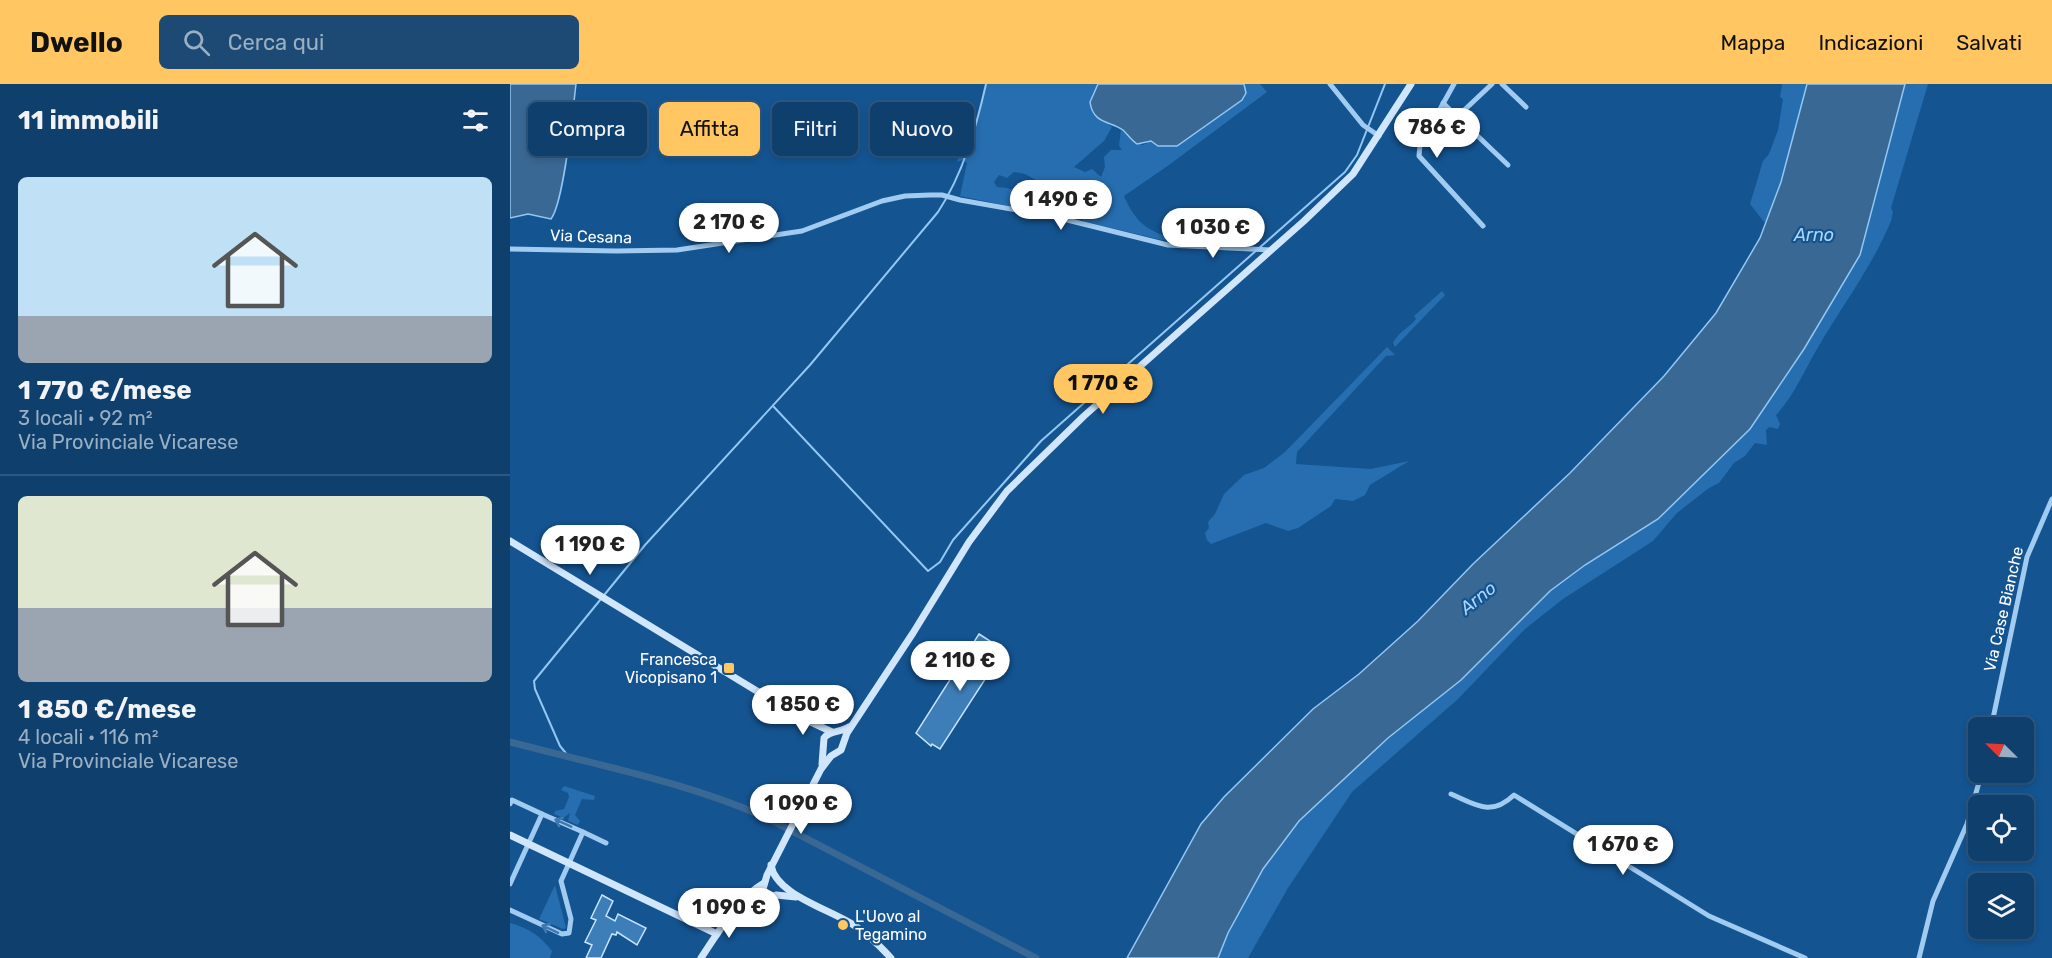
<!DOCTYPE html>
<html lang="it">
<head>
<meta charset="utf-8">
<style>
  :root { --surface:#0f3f6d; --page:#1d4a75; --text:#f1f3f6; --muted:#9bafc2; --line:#2f5880; --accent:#ffc661 }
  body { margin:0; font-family:Rubik,sans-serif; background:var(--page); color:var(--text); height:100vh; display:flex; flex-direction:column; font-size:22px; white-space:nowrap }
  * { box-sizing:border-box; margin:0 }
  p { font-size:20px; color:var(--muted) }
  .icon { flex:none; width:33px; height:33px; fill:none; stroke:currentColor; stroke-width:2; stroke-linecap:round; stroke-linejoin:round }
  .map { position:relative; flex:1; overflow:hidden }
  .drawer { display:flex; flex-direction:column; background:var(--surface); width:510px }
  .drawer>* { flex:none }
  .top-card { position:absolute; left:18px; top:18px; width:570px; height:54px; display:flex; gap:12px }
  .needle { width:39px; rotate:294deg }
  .fabs { position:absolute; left:1458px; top:633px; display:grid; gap:12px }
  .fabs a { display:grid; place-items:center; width:66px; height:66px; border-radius:9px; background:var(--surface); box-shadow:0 3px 9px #0003,0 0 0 2px var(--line); font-size:30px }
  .price { position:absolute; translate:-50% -51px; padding:0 14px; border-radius:21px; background:#fff; color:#222; font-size:20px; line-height:39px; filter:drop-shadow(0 2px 3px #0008) }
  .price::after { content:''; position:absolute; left:50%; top:36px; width:18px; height:14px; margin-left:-9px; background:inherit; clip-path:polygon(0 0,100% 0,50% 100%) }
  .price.on { background:var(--accent); color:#111 }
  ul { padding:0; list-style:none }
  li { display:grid; align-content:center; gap:12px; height:318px; padding:0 18px }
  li+li { border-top:2px solid var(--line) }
  li span { display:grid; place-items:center; height:186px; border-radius:9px; color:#555 }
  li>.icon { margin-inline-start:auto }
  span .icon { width:108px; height:108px; fill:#fffc; stroke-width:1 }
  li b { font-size:26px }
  h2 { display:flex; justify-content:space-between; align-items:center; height:72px; padding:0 18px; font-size:26px }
  .chip { padding:0 21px; border-radius:9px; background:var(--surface); box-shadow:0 3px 9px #0003,0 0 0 2px var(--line); font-size:21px; line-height:54px }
  .chip.on { background:var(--accent); color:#111 }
  header { display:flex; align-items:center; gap:36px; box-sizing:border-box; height:84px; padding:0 30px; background:var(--accent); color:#111 }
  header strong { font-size:28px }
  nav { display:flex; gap:33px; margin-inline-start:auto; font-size:21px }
  .search { width:420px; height:54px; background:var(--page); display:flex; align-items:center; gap:15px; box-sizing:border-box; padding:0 21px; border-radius:9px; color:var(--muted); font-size:22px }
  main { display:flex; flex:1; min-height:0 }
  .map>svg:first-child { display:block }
</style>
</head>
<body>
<header>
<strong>Dwello</strong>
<div class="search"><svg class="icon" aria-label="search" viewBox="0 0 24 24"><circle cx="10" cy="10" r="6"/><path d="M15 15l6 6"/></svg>Cerca qui</div>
<nav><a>Mappa</a><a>Indicazioni</a><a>Salvati</a></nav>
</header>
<main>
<section class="drawer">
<h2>11 immobili<svg class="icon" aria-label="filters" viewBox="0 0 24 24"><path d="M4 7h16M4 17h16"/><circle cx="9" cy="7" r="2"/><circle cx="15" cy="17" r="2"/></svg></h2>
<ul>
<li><span style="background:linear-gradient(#bfe0f5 75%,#9aa5b1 0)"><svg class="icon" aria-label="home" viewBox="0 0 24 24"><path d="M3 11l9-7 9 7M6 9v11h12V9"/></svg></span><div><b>1 770 €/mese</b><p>3 locali · 92 m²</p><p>Via Provinciale Vicarese</p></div></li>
<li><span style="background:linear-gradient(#dfe7d0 60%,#9aa5b1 0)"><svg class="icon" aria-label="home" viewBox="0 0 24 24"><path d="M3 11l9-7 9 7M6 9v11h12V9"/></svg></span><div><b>1 850 €/mese</b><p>4 locali · 116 m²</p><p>Via Provinciale Vicarese</p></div></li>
</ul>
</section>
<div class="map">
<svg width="1542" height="874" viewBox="0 0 1542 874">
  <rect width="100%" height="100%" fill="#145491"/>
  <g fill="#266eb0">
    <path d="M476 0H588L582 11 583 29 602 43 594 57 564 83 575 88 582 85 591 93 595 83 594 73 601 66H612L609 62 611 44 622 57 633 61 641 57 648 62H666L735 3 734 0H750L757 8 659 81 614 112C632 155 659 154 701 156L707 152 710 145 720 160 652 156 572 137 579 127 588 125 594 121V113C580 106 571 107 555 112L515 90 504 88 497 94 489 91 484 98 487 103 497 104 556 123V134L450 112 457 79 453 76 447 78 455 53 462 50Z"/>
    <path d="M1272 0H1297L1271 98 1256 137 1254 138 1240 120 1253 77 1259 70 1268 46 1273 15 1270 13Z"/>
    <path d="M1395 0H1418L1381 124 1383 128 1381 137C1362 183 1332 222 1307 265 1294 287 1284 312 1266 331L1270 340 1268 345 1259 343 1256 346 1257 361 1245 359 1235 372 1224 379 1209 399 1199 404 1167 429 1143 457 1053 515 1015 545 948 615 842 708 778 804 738 874H708L718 849 753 785 789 737 878 654 951 596 1040 507 1075 481 1148 435 1240 345 1294 265 1350 171Z"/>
    <path d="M932 207 935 211 885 263 883 259C888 248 899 244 906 235L904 232Z"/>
    <path d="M877 263 885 271 876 272 787 368 786 380 861 385 899 377 860 401 855 411 843 417 825 415 821 422 788 444 778 447 756 439 701 460 697 456 695 449 699 444 698 438 705 430 714 410 734 391 754 384 775 368Z"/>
    <path d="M54 702 85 712 84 716 72 715 65 731 70 737 68 741 58 737 60 729 53 734 44 730 45 727 54 725 59 713 58 709 51 706Z"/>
    <path d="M45 801 56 844 53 845 29 835Z"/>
    <path d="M0 839C19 844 30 852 42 867L40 874H0Z"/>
  </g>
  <g fill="#3a6894" stroke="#93c7f4" stroke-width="1.5">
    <path d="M0 0H66C63 25 54 118 41 135L18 130 0 134Z"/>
    <path d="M588 0H734L736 9 732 16 667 62H648L641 57 627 60C621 56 618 51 613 46 600 37 583 40 580 18Z"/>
    <path d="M1297 0H1395L1350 171 1294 265 1240 345 1148 435 1075 481 1040 507 951 596 878 654 789 737 753 785 718 849 708 874H617L691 740 714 713 803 625 849 590 908 537 963 480 1060 389 1154 292 1206 229 1250 154 1271 98Z"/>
  </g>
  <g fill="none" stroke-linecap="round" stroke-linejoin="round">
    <g stroke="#93c7f4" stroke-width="2">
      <path d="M263 322 418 487 430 478 443 456 531 357 835 88 847 71 875 0"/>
      <path d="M59 673 50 662 25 605 24 597 135 461 300 281 428 128C453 90 466 44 476 0"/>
    </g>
    <path stroke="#3a6894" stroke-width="7" d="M0 658C86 681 173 697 255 733L526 874"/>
  </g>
  <g fill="#3d7eb9" stroke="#c8e3fc" stroke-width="1.5">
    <path d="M469 550 494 566 430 665 422 660 421 662 406 649Z"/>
    <path d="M92 811 103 817 96 832 105 837 108 830 136 844 127 861 107 848 106 851 102 850 91 874H76L82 861 75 858 86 836 81 834Z"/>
  </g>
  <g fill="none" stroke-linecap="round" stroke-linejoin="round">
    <g stroke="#a1cbf1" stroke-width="5">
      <path d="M820 0 853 41 869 52"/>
      <path d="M944 0 910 61 909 72 973 142"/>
      <path d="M992 0 1016 23"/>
      <path d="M933 19 998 81"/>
      <path d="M948 32 982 0"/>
      <path d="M0 165 106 167 167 166 292 147 372 117 395 112 420 111H432L450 116 541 132 658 161 761 166"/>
      <path d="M1481 644 1517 473 1542 415"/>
      <path d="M941 710C966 721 981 733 1004 711L1199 832 1295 874"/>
      <path d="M0 720 2 716 32 730"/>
      <path d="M73 748 96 759"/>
      <path d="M0 800 32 730 73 748 51 797 61 835 59 849 52 850 0 826"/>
      <path d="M1409 874 1423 817 1457 740 1472 688"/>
    </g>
    <g stroke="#d0e6fc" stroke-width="7">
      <path d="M0 457 288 632 322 648"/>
      <path d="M312 680 314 654C320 646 330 649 339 643"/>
      <path d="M0 751 207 850"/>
      <path d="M261 781C265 810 319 825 342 840 357 849 369 861 381 874"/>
      <path d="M263 812 257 811 253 805 257 791 311 685 321 672 331 666 337 649 403 549 459 458 497 407 574 332 794 137 843 90 901 0"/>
      <path d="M228 823 266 811 286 813"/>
      <path d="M191 874C207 850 229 813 254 799"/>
    </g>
  </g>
  <defs><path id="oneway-shaft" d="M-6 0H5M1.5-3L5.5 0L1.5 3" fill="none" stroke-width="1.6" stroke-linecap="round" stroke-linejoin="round" transform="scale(1.5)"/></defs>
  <g stroke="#3e78ae">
    <use href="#oneway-shaft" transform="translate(53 739) rotate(-156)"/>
    <use href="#oneway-shaft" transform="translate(40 845) rotate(-155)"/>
  </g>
  <g fill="#ffc661" stroke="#145491" stroke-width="2">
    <rect x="213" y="578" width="12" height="12" rx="3"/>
    <circle cx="333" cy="841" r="6"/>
  </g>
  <g text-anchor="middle" stroke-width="4.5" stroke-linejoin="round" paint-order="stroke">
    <g font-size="16" fill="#fff" stroke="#145491">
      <text transform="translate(81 152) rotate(2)" y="6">Via Cesana</text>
      <text transform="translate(1493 525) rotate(-77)" y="6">Via Case Bianche</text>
    </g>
    <g font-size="16" fill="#fff" stroke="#145491" text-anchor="end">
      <text x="207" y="581">Francesca<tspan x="207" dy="18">Vicopisano 1</tspan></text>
      <text x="345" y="838" text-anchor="start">L'Uovo al<tspan x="345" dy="18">Tegamino</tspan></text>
    </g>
    <g font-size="18" font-style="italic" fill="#add5f8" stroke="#145491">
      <text x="1304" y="157">Arno</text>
      <text transform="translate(968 514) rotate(-39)" y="6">Arno</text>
    </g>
  </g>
</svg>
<div class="fabs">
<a><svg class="needle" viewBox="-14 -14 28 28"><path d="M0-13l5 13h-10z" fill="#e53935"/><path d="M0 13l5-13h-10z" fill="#9bafc2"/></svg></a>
<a><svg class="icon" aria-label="locate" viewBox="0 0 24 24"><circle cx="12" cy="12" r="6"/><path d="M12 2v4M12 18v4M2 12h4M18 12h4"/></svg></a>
<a><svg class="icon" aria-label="layers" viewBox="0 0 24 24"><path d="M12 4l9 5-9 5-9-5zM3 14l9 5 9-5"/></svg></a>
</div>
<b class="price" style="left:927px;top:75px">786 €</b>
<b class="price" style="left:551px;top:147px">1 490 €</b>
<b class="price" style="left:219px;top:170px">2 170 €</b>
<b class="price" style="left:703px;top:175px">1 030 €</b>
<b class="price on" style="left:593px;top:331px">1 770 €</b>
<b class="price" style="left:80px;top:492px">1 190 €</b>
<b class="price" style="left:450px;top:608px">2 110 €</b>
<b class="price" style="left:293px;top:652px">1 850 €</b>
<b class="price" style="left:291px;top:751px">1 090 €</b>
<b class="price" style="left:1113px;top:792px">1 670 €</b>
<b class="price" style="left:219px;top:855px">1 090 €</b>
<div class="top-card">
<a class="chip">Compra</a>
<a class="chip on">Affitta</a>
<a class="chip">Filtri</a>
<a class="chip">Nuovo</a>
</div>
</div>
</main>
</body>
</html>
